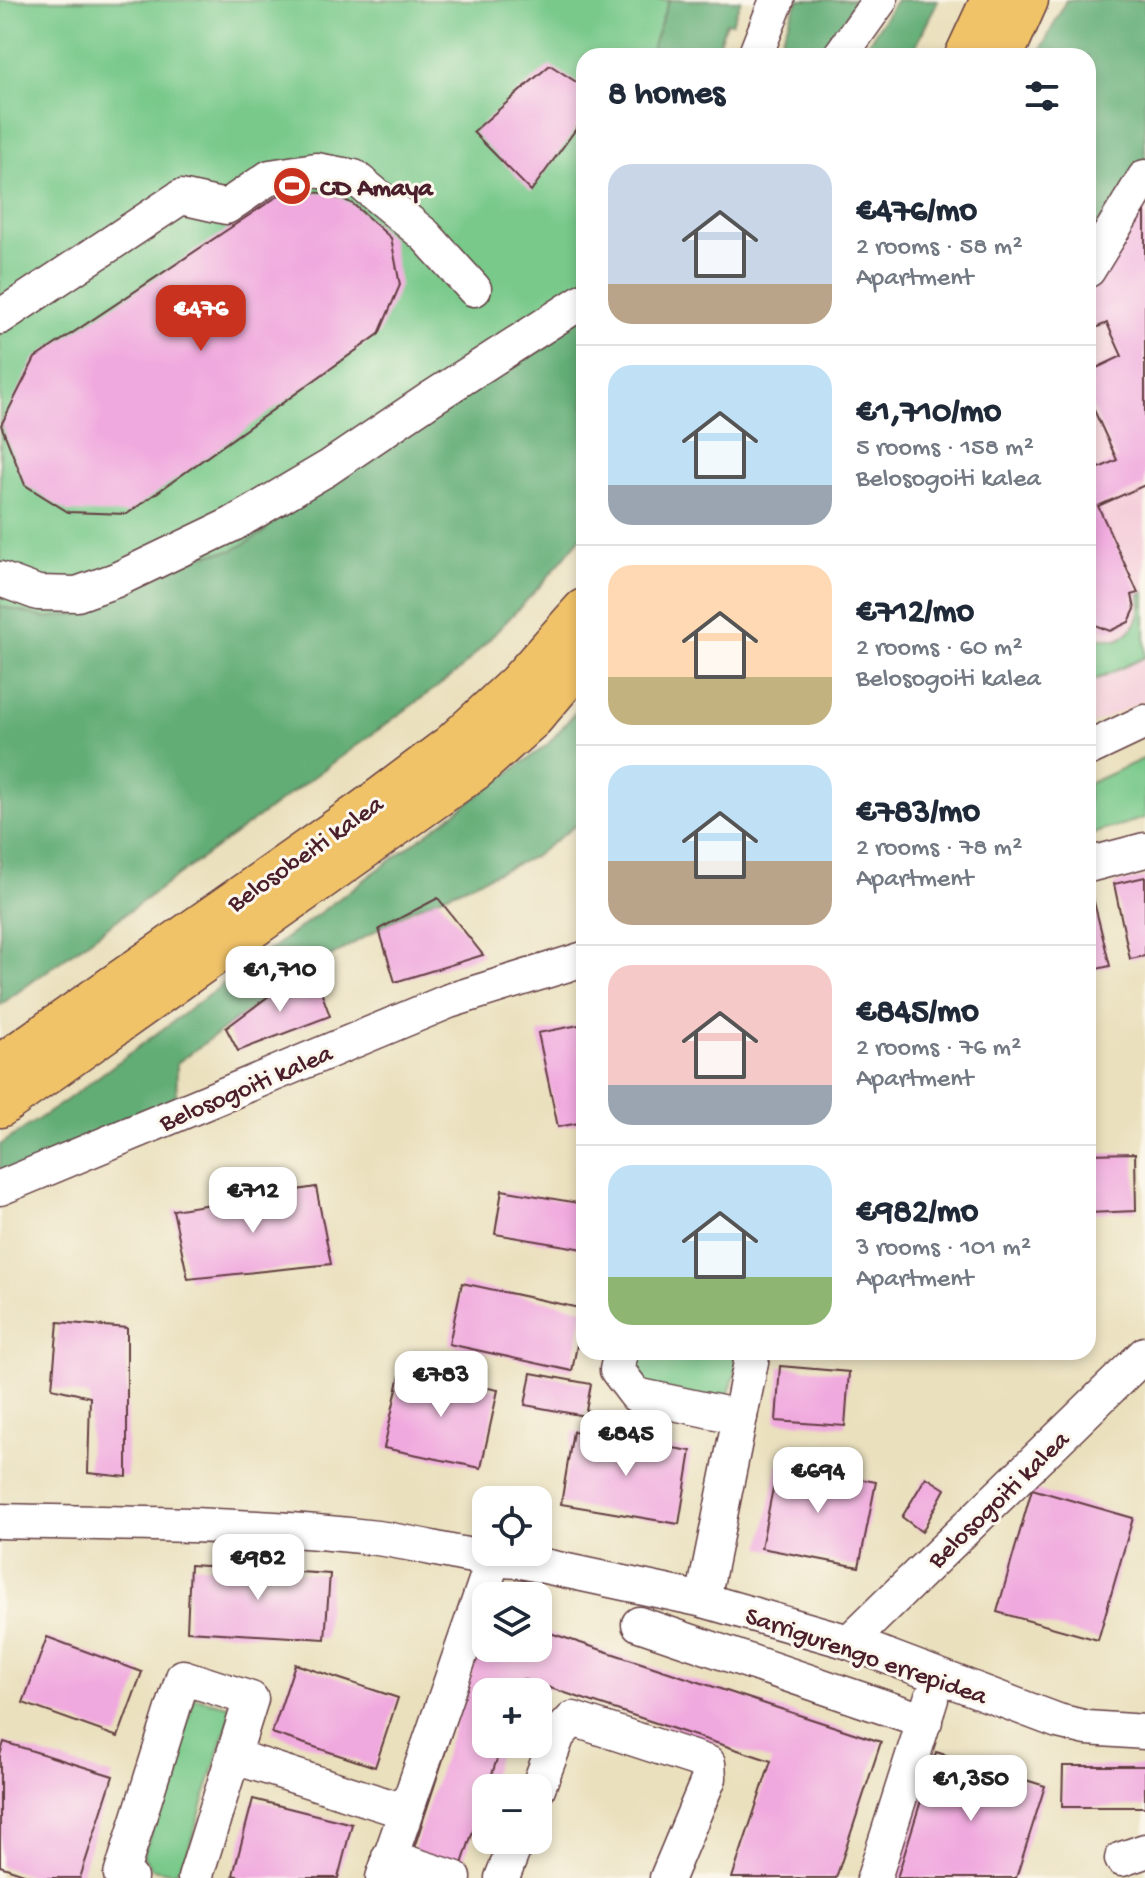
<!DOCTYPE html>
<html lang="en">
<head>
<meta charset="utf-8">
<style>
  :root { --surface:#fff; --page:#f6f6f7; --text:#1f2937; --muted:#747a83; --line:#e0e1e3; --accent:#c8321e }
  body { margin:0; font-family:"Gochi Hand",sans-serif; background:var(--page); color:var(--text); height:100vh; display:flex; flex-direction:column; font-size:30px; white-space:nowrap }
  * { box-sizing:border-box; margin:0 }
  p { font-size:26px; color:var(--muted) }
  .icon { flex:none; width:44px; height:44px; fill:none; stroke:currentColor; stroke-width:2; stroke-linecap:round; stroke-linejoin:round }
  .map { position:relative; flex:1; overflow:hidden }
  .drawer { position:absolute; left:576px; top:48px; width:520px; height:1312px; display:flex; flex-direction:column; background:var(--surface); border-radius:24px; box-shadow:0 4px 12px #0003 }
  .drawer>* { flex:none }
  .controls { position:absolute; left:472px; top:1486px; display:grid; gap:16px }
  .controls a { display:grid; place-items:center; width:80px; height:80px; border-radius:16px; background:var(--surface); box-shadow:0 4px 12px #0003; font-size:40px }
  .price { position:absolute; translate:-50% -68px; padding:0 18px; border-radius:16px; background:#fff; color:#222; font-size:26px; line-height:52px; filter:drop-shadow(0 2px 4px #0008) }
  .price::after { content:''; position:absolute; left:50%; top:48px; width:24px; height:18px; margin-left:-12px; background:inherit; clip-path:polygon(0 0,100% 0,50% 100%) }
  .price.active { background:var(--accent); color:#fff }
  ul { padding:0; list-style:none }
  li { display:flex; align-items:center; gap:24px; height:200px; padding:0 32px }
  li+li { border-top:2px solid var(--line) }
  li span { display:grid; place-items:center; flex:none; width:224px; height:160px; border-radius:24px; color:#555 }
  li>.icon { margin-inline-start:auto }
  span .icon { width:96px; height:96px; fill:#fffc; stroke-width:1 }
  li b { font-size:34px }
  h2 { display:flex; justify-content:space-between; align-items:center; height:96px; padding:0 32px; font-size:34px }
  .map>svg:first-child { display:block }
</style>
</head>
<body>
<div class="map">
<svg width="1145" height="1878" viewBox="0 0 1145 1878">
  <rect width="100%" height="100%" fill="#fbf7ec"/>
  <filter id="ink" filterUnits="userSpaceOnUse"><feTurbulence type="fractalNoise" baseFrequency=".0125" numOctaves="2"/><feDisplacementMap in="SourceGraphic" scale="16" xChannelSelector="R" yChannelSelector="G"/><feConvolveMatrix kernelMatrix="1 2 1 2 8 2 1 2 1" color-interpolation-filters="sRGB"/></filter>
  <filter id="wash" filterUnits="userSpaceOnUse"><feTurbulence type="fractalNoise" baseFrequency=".006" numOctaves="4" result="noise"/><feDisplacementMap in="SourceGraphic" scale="32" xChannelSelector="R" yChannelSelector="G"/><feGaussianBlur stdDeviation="1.8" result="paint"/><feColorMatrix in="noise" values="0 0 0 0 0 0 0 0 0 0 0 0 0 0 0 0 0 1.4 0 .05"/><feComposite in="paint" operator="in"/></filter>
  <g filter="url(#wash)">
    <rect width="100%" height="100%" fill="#eae0bd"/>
    <path fill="#f5cfdb" d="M1145 162V700L1088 726V249Z"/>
    <g fill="#78c98a" stroke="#61745a" stroke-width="2">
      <path d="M0 0H734L714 56H584V316L277 514 263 533 234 550 198 556 83 613 46 618 0 606Z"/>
      <path d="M1145 592V657L1091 682 1088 674V633L1093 637 1118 640C1137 628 1143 617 1140 594Z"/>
      <path d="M1145 758V818L1088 835V784Z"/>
      <path d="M632 1352H742L726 1402 639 1387Z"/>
      <path d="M195 1698 233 1707 185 1860 175 1873 152 1869 143 1856Z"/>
    </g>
    <g fill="#62ad76" stroke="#566650" stroke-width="2">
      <path d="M669 0H741L732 23 726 22 714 56H649Z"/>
      <path d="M798 0H857C842 22 817 73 785 51L782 37Z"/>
      <path d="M896 0H938L911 56H860Z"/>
      <path d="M1066 0H1145V162L1088 249V56H1038Z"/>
      <path d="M584 316V534L541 585 459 671 0 1005V606L46 618 83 613 198 556 234 550 263 533 277 514Z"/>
      <path d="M584 702V819L535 856 413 909 289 981 177 1063 176 1114 0 1188V1145L64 1102 548 744Z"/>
    </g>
    <g id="blocks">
      <g fill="#f0a9de">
        <path d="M550 65 584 87V118L531 191 473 132Z"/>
        <path d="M284 192 331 193 353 204 391 238 400 285 379 334 127 514 68 512 25 485 1 425 35 358Z"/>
        <path d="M1145 197V485L1098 506 1138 593 1132 595 1135 609 1129 622 1110 631 1097 626 1088 616V473L1117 460 1088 397V372L1122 356 1107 323 1088 331V291Z"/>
        <path d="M1145 877V956L1130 959 1114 884Z"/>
        <path d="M1091 890 1110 966 1088 971V891Z"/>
        <path d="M438 898 483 955 395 982 379 929Z"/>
        <path d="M316 978 330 1016 238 1051 226 1028 289 981Z"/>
        <path d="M584 1024V1122L558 1127 538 1033Z"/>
        <path d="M1135 1153 1136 1211 1088 1213V1154Z"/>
        <path d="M316 1187 331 1264 188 1279 173 1210Z"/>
        <path d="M502 1190 584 1204V1249L495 1234Z"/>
        <path d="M462 1283 584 1309 572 1371 449 1344Z"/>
        <path d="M58 1322 127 1328V1477L88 1473 90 1397 52 1388Z"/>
        <path d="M780 1366 849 1372 845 1426 776 1421Z"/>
        <path d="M401 1370 498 1390 481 1468 384 1448Z"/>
        <path d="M531 1373 591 1384 585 1416 525 1405Z"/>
        <path d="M573 1431 691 1451 679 1524 561 1504Z"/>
        <path d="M778 1463 876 1482 859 1567 761 1548Z"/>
        <path d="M926 1477 945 1489 922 1532 902 1517Z"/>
        <path d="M1032 1489 1133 1518 1098 1640 997 1612Z"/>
        <path d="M190 1565 330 1574 325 1639 187 1631Z"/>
        <path d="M538 1629 881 1742 836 1878H732L771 1761 523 1679 519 1692H486V1744H502L461 1867 413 1851 485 1631 486 1648H538Z"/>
        <path d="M47 1637 142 1672 118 1737 23 1703Z"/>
        <path d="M295 1664 398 1698 375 1767 272 1733Z"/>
        <path d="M4 1742 113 1776 80 1878H36L0 1866V1755Z"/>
        <path d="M936 1752 1045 1786 1016 1878H897Z"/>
        <path d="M1063 1766H1145V1807H1062Z"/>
        <path d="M253 1799 352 1824 338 1878H245L233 1875Z"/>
      </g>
    </g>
  </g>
  <g filter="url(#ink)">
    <use href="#blocks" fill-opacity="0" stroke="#623c41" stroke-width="2"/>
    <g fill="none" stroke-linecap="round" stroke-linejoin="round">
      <g stroke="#623c41" stroke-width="37">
        <g id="minor">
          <path d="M755 56 777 0"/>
          <path d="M840 56 880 0"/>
          <path d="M1088 270 1145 177"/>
          <path d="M0 317 181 197 226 207 270 177 316 170 354 177 425 235 474 289"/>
          <path d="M0 579 38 593 77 594 116 580 233 524 328 468 430 399 584 300"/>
          <path d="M1088 749 1145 722"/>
          <path d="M1088 865 1145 850"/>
          <path d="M0 1188 449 1001 584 959"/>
          <path d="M621 1352 617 1370 636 1395 740 1417"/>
          <path d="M0 1521C125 1524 252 1523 377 1538 425 1544 471 1560 521 1561L703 1600 849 1642 1058 1721 1087 1728 1145 1732"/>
          <path d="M703 1600 753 1352"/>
          <path d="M639 1624 925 1721"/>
          <path d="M849 1642 1145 1354"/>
          <path d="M235 1757 404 1811"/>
          <path d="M538 1788 558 1735 573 1719 708 1763 709 1778 667 1878"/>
          <path d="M389 1857 454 1878"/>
          <path d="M1122 1859 1145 1851"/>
          <path d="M130 1878 121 1875 183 1677 251 1699 195 1878"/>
          <path d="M383 1878 493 1560"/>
          <path d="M502 1878 517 1840"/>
          <path d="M874 1878 931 1699"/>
        </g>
      </g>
      <g stroke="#623c41" stroke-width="45">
        <g id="major">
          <path d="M966 56 992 0"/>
          <path d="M1002 56 1027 0"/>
          <path d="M0 1066 364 811 452 745 518 684 584 610"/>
          <path d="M0 1106 475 769 533 717 584 657"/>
        </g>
      </g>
      <use href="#minor" stroke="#fff" stroke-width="34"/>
      <use href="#major" stroke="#f1c369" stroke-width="42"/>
    </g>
  </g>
  <defs>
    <g id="stadium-disc" transform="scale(2)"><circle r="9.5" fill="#c8321e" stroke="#fbf7ec"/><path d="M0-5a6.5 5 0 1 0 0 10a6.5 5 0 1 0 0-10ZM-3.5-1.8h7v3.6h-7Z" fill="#fff"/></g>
  </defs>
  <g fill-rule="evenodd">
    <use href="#stadium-disc" x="292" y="186"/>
  </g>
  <g text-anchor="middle" stroke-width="6" stroke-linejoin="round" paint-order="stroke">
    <g font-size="26" font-weight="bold" fill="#4a1f2b" stroke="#fbf7ec" text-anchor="start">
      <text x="320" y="195">CD Amaya</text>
    </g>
    <g font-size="26" fill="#4a1f2b" stroke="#fbf7ec">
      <text transform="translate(304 852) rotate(-35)" y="9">Belosobeiti kalea</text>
      <text transform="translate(245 1086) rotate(-23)" y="9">Belosogoiti kalea</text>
      <text transform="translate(997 1498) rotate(-44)" y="9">Belosogoiti kalea</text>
      <text transform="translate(867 1654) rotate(19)" y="9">Sarrigurengo errepidea</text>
    </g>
  </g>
</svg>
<div class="controls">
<a><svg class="icon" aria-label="locate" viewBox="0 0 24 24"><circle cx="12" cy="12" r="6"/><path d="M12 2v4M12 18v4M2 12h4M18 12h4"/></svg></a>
<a><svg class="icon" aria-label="layers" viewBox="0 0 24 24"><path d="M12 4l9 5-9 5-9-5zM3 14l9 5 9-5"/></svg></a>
<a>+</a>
<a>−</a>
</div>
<b class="price active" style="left:201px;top:353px">€476</b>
<b class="price" style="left:280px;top:1014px">€1,710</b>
<b class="price" style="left:253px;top:1235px">€712</b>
<b class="price" style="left:441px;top:1419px">€783</b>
<b class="price" style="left:626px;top:1478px">€845</b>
<b class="price" style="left:818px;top:1515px">€694</b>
<b class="price" style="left:258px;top:1602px">€982</b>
<b class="price" style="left:971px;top:1823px">€1,350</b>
<section class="drawer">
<h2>8 homes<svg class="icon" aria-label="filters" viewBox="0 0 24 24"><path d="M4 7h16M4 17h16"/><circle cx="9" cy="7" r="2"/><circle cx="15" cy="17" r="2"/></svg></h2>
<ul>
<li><span style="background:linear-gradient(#c9d6e8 75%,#b9a48a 0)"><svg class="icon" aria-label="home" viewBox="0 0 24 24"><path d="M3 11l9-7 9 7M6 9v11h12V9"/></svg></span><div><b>€476/mo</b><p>2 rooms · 58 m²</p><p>Apartment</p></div></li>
<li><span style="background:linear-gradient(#bfe0f5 75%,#9aa5b1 0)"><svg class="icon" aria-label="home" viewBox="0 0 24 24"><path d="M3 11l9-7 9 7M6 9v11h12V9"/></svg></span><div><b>€1,710/mo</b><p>5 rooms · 158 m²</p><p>Belosogoiti kalea</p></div></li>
<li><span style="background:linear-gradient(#ffd9b3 70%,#c2b280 0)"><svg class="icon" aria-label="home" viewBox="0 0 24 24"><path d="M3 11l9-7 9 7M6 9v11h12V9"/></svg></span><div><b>€712/mo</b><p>2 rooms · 60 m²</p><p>Belosogoiti kalea</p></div></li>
<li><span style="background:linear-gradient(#bfe0f5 60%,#b9a48a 0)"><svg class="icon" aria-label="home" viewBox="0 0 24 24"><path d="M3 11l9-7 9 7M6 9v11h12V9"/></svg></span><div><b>€783/mo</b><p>2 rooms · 78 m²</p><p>Apartment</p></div></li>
<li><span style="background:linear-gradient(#f6c9c9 75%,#9aa5b1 0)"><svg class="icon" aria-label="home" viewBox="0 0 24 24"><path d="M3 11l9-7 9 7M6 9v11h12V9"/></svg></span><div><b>€845/mo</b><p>2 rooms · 76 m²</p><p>Apartment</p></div></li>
<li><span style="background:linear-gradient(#bfe0f5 70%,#8fb573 0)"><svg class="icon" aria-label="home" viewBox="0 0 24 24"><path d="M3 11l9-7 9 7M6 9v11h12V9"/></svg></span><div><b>€982/mo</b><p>3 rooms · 101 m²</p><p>Apartment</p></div></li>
</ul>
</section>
</div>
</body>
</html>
